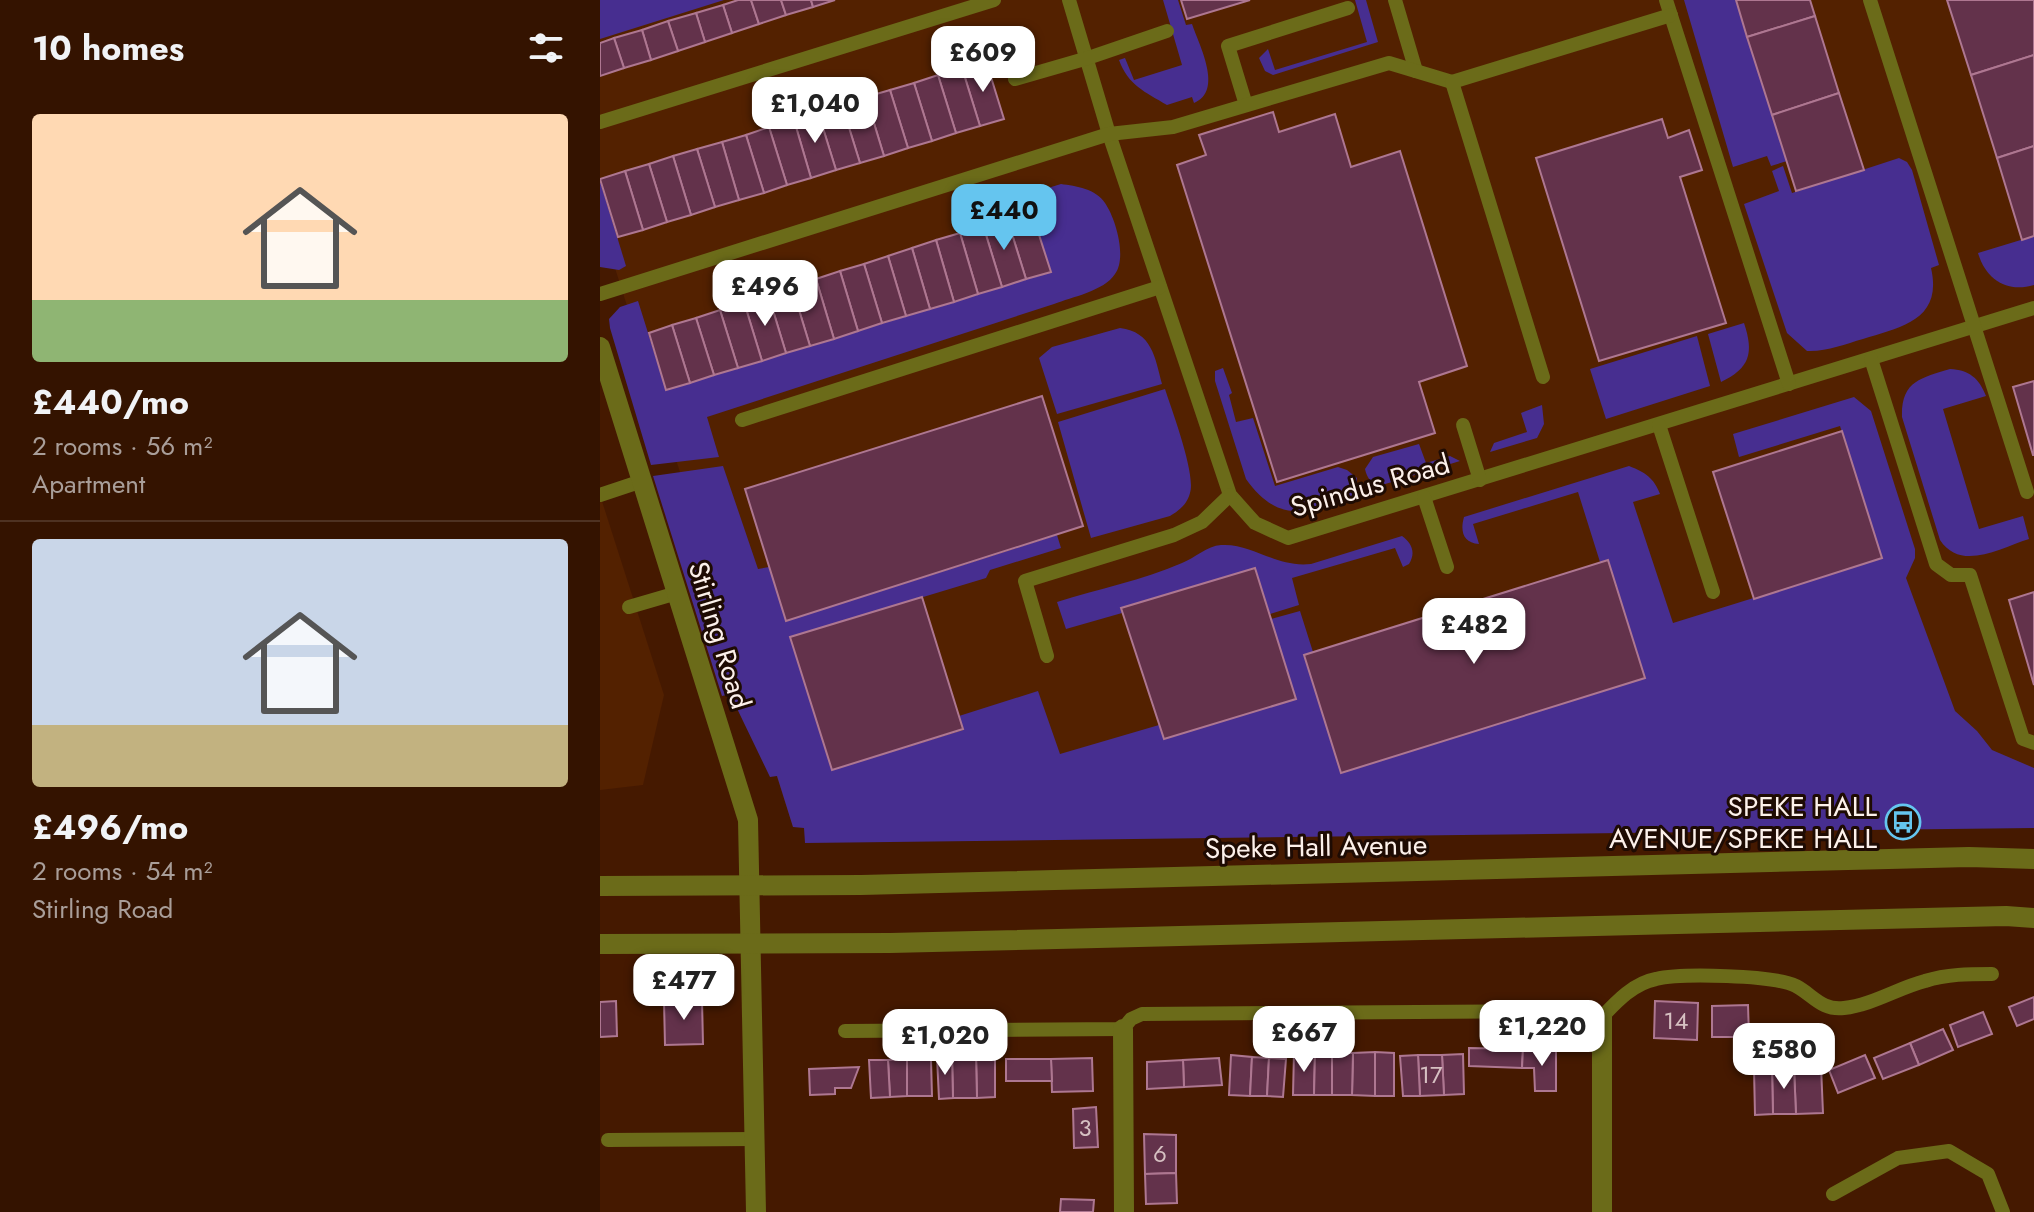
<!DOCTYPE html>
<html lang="en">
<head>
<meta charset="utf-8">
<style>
  :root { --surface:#341300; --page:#3f200f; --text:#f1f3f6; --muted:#a99e99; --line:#4e3222; --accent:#65c5ef }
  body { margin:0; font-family:Jost,sans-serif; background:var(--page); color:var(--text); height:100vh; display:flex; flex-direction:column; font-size:30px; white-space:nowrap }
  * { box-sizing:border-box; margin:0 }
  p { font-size:26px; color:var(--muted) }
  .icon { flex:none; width:44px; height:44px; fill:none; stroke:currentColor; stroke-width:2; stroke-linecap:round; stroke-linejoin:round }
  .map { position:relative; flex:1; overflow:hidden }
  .drawer { display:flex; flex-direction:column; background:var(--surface); width:600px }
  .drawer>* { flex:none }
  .price { position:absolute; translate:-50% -68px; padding:0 18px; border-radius:16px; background:#fff; color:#222; font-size:26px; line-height:52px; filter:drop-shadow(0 2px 4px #0008) }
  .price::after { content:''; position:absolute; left:50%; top:48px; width:24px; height:18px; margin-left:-12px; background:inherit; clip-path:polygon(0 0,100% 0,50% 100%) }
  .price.selected { background:var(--accent); color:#111 }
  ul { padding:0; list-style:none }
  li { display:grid; align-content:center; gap:16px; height:424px; padding:0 32px }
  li+li { border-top:2px solid var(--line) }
  li span { display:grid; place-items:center; height:248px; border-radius:8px; color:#555 }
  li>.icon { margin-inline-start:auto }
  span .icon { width:144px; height:144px; fill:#fffc; stroke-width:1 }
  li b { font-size:34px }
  h2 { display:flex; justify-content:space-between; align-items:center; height:96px; padding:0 32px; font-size:34px }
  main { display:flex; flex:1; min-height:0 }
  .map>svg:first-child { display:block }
</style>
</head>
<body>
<main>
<section class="drawer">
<h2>10 homes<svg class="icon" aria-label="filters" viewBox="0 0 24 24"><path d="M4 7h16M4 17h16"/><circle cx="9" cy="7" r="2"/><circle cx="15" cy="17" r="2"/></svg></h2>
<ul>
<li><span style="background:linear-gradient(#ffd9b3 75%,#8fb573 0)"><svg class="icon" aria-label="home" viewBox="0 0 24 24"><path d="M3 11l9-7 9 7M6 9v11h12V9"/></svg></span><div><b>£440/mo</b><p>2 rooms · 56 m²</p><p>Apartment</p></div></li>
<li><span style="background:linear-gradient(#c9d6e8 75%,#c2b280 0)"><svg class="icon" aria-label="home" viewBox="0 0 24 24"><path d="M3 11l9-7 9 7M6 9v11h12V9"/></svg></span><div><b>£496/mo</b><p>2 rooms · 54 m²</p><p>Stirling Road</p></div></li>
</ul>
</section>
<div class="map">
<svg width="1434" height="1212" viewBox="0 0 1434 1212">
  <rect width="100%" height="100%" fill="#451900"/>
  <g fill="#532100">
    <path d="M47 0H1434V815L193 827 0 221V15Z"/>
    <path d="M0 495 64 695 43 785 0 790Z"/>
  </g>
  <g fill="#472e90">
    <path d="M0 0H124L0 39Z"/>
    <path d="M563 0H578L586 25 592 24C599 45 624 91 594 103L592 97 567 105C545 92 528 85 519 60L525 58 534 80 582 65Z"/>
    <path d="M755 0H766L778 42 673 75 665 71 659 58 668 49 675 70 767 42Z"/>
    <path d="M1084 0H1136L1187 161 1171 166 1167 156 1133 167Z"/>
    <path d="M1299 158 1307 162 1312 170 1339 265 1331 268C1343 320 1301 327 1263 339 1245 344 1226 352 1207 351L1187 333 1144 204 1179 191 1172 171 1183 166 1192 193Z"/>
    <path d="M0 181 26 266 19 270 0 267Z"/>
    <path d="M461 184C476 186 496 189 505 203 516 219 527 258 515 274 504 291 472 297 454 304L107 417 119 457 51 465 10 328 9 319 20 307 38 301 66 390 450 272 431 210V197L435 192Z"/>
    <path d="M1434 236V285C1407 293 1386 280 1378 253Z"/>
    <path d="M1144 323C1154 353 1150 368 1121 382L1108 334Z"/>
    <path d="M520 328C552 332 555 357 562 384L457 414 439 358 452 347Z"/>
    <path d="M1097 336 1110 386 1006 419 990 369Z"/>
    <path d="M623 368 632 393 629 395 636 422 653 418 675 486 738 467 747 470 757 478V490L753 497C708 513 679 525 646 479L615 381V371Z"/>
    <path d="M1350 369C1369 370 1379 378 1386 396L1343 409 1379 529 1423 516 1429 539C1400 548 1361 572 1340 540L1302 417C1301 381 1321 378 1350 369Z"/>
    <path d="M565 389C572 411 596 474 590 493 587 504 580 510 570 516L491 538 458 422Z"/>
    <path d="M1254 397 1271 411 1315 549V558L1306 578 1355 711 1377 731 1392 750 1434 768V828L205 843 204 828 193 827 177 776 170 777 130 694 122 696 53 476 123 466 158 569 169 567 186 621 457 535 461 548 390 570 386 578 191 637 232 770 363 730 359 716 438 691 460 754 559 725 564 739 695 699 671 619 700 611 713 652 704 655 742 773 1045 678 1008 561 1000 562 978 492 873 524 879 544C863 543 860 531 864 517L1029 466C1045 472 1054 478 1060 494L1033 502 1073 623 1282 558 1240 426 1139 457 1133 434Z"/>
    <path d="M942 405 944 424 937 438 890 452 894 443 927 432 921 413Z"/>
    <path d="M819 444 826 463 850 456 860 461 782 485C772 484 767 479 765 469L773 457Z"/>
    <path d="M802 536C812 543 816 553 809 564L803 567 795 548 692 578 699 605 670 614 655 568 521 608 522 613 466 629 457 602C498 589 543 580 582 563 595 558 607 546 621 545 653 543 675 568 711 564Z"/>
  </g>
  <g fill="#63324b" stroke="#ae7791" stroke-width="2">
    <path d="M138 0H151L159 24 132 33 123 5Z"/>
    <path d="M151 0H181L186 15 159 24Z"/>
    <path d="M181 0H211L213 7 186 15Z"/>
    <path d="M211 0H235L213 7Z"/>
    <path d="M581 0H650L587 19Z"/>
    <path d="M1136 0H1210L1215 16 1147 37Z"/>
    <path d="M1347 0H1434V55L1371 75Z"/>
    <path d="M123 5 132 33 105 42 96 13Z"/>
    <path d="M96 13 105 42 78 51 68 21Z"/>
    <path d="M1215 16 1239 93 1172 115 1147 37Z"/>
    <path d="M68 21 78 51 51 60 42 30Z"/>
    <path d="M42 30 51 60 24 68 14 38Z"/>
    <path d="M14 38 24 68 0 76V43Z"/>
    <path d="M1434 55V146L1397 158 1371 75Z"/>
    <path d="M386 61 404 119 380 126 362 68Z"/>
    <path d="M362 68 380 126 356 133 338 75Z"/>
    <path d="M338 75 356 133 332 141 314 83Z"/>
    <path d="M314 83 332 141 308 148 290 90Z"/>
    <path d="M290 90 308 148 284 156 266 97Z"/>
    <path d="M1239 93 1264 170 1196 191 1172 115Z"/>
    <path d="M266 97 284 156 260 163 242 105Z"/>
    <path d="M242 105 260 163 236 170 218 112Z"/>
    <path d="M218 112 236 170 211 178 194 120Z"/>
    <path d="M673 112 679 132 735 114 751 167 800 151 867 366 819 382 835 433 677 482 577 165 606 155 599 135Z"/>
    <path d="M1062 119 1068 138 1089 130 1102 170 1080 177 1126 323 999 361 936 158Z"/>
    <path d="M194 120 211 178 187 185 169 127Z"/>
    <path d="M169 127 187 185 164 193 146 135Z"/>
    <path d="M146 135 164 193 139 200 122 142Z"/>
    <path d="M122 142 139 200 115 207 97 149Z"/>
    <path d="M1434 146V236L1422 240 1397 158Z"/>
    <path d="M97 149 115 207 91 215 73 156Z"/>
    <path d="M73 156 91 215 67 222 49 164Z"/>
    <path d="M49 164 67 222 43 230 25 171Z"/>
    <path d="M25 171 43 230 18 237 0 179Z"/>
    <path d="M431 210 451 272 426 279 407 218Z"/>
    <path d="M407 218 426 279 402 287 383 225Z"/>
    <path d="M383 225 402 287 378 294 360 233Z"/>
    <path d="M360 233 378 294 354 302 336 240Z"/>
    <path d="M336 240 354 302 330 309 312 248Z"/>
    <path d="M312 248 330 309 306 316 288 256Z"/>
    <path d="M288 256 306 316 282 323 264 264Z"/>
    <path d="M264 264 282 323 258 331 240 271Z"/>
    <path d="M240 271 258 331 234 339 216 279Z"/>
    <path d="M216 279 234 339 210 346 192 287Z"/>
    <path d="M192 287 210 346 186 353 168 294Z"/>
    <path d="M168 294 186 353 162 361 144 302Z"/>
    <path d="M144 302 162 361 138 368 120 310Z"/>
    <path d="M120 310 138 368 114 375 96 318Z"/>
    <path d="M96 318 114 375 90 383 72 325Z"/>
    <path d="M72 325 90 383 66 390 49 333Z"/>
    <path d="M1434 381V455H1433L1413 387Z"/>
    <path d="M442 396 483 526 186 621 145 489Z"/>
    <path d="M1242 431 1282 558 1154 599 1113 472Z"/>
    <path d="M1008 560 1045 678 741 773 704 655Z"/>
    <path d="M655 568 696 699 564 739 521 608Z"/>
    <path d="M1434 592V685L1409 600Z"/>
    <path d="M322 597 363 729 232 770 190 637Z"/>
    <path d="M1434 997V1019L1417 1026 1409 1007Z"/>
    <path d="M102 1000 103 1044 65 1045 64 1001Z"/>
    <path d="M16 1001 17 1036 0 1037V1002Z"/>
    <path d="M1055 1001 1098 1003 1097 1040 1054 1038Z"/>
    <path d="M1148 1005 1149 1037H1112V1006Z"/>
    <path d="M1383 1012 1392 1034 1358 1047 1350 1025Z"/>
    <path d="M1343 1029 1353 1050 1319 1065 1310 1043Z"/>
    <path d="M1310 1043 1319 1065 1283 1079 1274 1058Z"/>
    <path d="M869 1048 923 1049 922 1068 869 1066Z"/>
    <path d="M923 1049 956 1050V1091H935L934 1068H922Z"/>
    <path d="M694 1052 715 1053 714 1095H693Z"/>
    <path d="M775 1052 794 1053V1096H775Z"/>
    <path d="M775 1052V1096L752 1095 753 1053Z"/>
    <path d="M715 1053H732V1095H714Z"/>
    <path d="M732 1053H753L752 1095H732Z"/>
    <path d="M863 1054 864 1094 844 1095 842 1055Z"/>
    <path d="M376 1055H395V1097L377 1098Z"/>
    <path d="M376 1055 377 1098H353L352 1056Z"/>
    <path d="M631 1055 652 1057 650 1096 629 1095Z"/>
    <path d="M818 1055H842L844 1095 820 1096Z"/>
    <path d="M818 1055 820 1096H803L800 1056Z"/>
    <path d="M1265 1055 1275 1078 1238 1093 1229 1070Z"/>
    <path d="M352 1056 353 1098 339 1099 337 1057Z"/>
    <path d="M652 1057 669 1058 667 1096H650Z"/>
    <path d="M492 1058 493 1091 452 1092 451 1059Z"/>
    <path d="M619 1058 622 1085 584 1087 583 1060Z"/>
    <path d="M669 1058 686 1059 683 1097 667 1096Z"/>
    <path d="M307 1059 331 1060 332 1096H307Z"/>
    <path d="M307 1059V1096L290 1097 288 1060Z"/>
    <path d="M406 1059H451L452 1081H406Z"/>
    <path d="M269 1060H288L290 1097 271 1098Z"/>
    <path d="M583 1060 584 1087 547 1089V1062Z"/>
    <path d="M1221 1066 1223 1113 1196 1114 1194 1068Z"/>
    <path d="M259 1067 251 1088H235V1094L210 1095 209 1069Z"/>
    <path d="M1172 1068H1194L1196 1114H1173Z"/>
    <path d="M1172 1068 1173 1114 1155 1115 1154 1069Z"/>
    <path d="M496 1107 498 1147 474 1148 473 1109Z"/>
    <path d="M544 1134 576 1135V1173L545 1174Z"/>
    <path d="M576 1173 577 1203 546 1204 545 1174Z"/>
    <path d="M461 1199 494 1200 493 1212H460Z"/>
  </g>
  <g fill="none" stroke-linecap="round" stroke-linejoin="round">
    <g stroke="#6b6b19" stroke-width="14">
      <path d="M469 0 509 134 630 495 655 523 688 538 1434 308"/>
      <path d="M795 0 816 71"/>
      <path d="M1066 0 1189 384"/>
      <path d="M1270 0 1427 492"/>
      <path d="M415 79 488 58 567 31"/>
      <path d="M646 105 628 46 748 8"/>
      <path d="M0 122 394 0"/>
      <path d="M0 294 509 134 573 127 789 63 852 82"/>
      <path d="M1271 359 1336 564 1351 575H1370L1423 739 1434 743"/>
      <path d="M943 377 852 82 1071 15"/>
      <path d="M142 420 560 287"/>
      <path d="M863 425 880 480"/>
      <path d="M1059 425 1113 592"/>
      <path d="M0 495 42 481"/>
      <path d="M824 497 847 567"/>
      <path d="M29 607 77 593"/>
      <path d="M447 656 425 581 574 535 602 522 630 495"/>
      <path d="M245 1031 523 1029 531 1019 542 1014 966 1011 1002 1017C1017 1001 1034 983 1056 979 1081 973 1174 975 1196 986 1213 995 1222 1011 1244 1008 1272 1005 1298 988 1325 981 1347 974 1369 974 1392 974"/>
      <path d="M8 1140 154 1139"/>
      <path d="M1233 1194 1298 1158 1349 1151 1388 1174 1403 1212"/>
    </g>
    <g stroke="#6b6b19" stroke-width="20">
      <path d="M0 347 148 820 156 1212"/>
      <path d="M1002 1017V1212"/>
      <path d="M523 1029 524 1212"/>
    </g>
    <g stroke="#6b6b19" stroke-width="20">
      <path d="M0 886 261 885 1369 857 1434 859"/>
      <path d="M0 944 290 943 1406 916 1434 918"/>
    </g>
  </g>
  <defs>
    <g id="bus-ring" transform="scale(1.8)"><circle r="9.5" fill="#1e0b03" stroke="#65c5ef" stroke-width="1.5"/><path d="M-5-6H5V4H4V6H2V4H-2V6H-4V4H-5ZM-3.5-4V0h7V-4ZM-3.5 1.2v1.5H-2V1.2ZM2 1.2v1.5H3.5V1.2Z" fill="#65c5ef"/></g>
  </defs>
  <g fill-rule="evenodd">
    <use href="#bus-ring" x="1303" y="822"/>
  </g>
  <g text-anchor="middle" stroke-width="6" stroke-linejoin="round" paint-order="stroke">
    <g font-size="24" fill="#d6c0c2">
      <text x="1076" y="1029">14</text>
      <text x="831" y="1083">17</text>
      <text x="485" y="1136">3</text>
      <text x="560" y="1162">6</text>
    </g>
    <g font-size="28" fill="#fcf0ea" stroke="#1e0b03">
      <text transform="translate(770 485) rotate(-16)" y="10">Spindus Road</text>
      <text transform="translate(120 635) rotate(73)" y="10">Stirling Road</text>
      <text transform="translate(716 846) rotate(-1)" y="10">Speke Hall Avenue</text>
    </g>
    <g font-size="28" fill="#fcf0ea" stroke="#1e0b03" text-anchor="end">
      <text x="1277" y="816">SPEKE HALL<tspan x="1277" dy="32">AVENUE/SPEKE HALL</tspan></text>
    </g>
  </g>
</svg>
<b class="price" style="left:383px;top:94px">£609</b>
<b class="price" style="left:215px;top:145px">£1,040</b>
<b class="price selected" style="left:404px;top:252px">£440</b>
<b class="price" style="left:165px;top:328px">£496</b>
<b class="price" style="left:874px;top:666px">£482</b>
<b class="price" style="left:84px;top:1022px">£477</b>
<b class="price" style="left:942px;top:1068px">£1,220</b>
<b class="price" style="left:704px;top:1074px">£667</b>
<b class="price" style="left:345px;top:1077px">£1,020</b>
<b class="price" style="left:1184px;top:1091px">£580</b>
</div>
</main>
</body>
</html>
